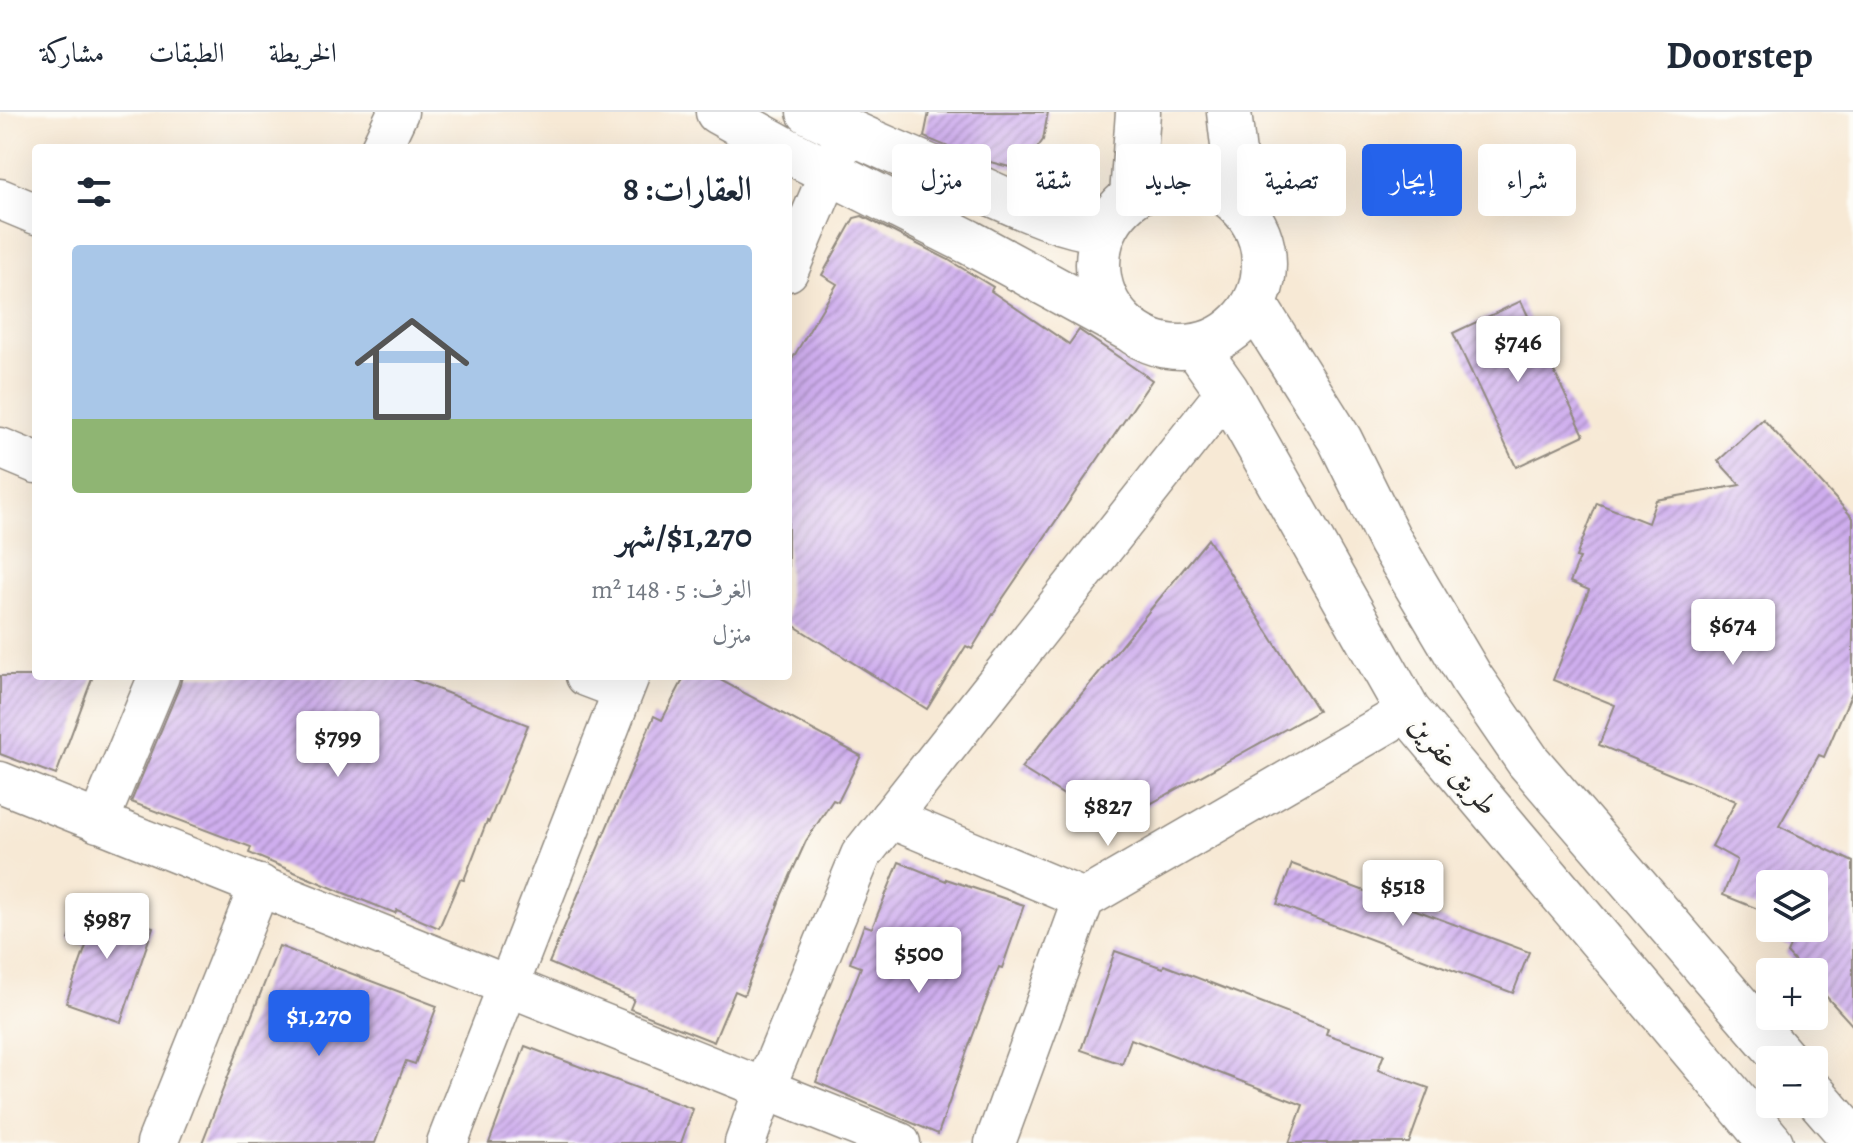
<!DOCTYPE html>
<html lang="ar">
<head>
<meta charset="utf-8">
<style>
  :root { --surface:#fff; --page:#f6f6f7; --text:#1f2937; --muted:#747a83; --line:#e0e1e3; --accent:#2563eb }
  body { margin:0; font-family:Alegreya,Amiri,serif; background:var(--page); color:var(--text); direction:rtl; height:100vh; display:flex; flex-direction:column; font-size:30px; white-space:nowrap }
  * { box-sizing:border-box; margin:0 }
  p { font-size:26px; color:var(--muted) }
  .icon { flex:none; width:44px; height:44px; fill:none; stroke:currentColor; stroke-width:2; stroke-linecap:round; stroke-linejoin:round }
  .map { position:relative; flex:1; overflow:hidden; direction:ltr }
  .side { position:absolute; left:32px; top:32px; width:760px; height:536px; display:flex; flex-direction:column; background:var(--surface); border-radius:8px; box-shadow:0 8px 32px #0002; direction:rtl }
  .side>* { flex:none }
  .banner { position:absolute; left:816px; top:32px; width:760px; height:72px; direction:rtl; display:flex; gap:16px }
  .buttons { position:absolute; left:1756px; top:758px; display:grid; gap:16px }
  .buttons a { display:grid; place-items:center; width:72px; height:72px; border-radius:8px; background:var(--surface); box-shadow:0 8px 32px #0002; font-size:40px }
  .price { position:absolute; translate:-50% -68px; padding:0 18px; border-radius:8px; background:#fff; color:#222; font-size:26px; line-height:52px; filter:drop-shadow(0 2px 4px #0008) }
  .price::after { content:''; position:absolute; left:50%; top:48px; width:24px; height:18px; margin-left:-12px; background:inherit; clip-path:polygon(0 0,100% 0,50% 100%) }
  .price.selected { background:var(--accent); color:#fff }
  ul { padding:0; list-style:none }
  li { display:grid; align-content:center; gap:16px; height:424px; padding:0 40px }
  li span { display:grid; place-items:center; height:248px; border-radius:8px; color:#555 }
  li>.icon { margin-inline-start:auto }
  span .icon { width:144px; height:144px; fill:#fffc; stroke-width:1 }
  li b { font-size:34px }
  h2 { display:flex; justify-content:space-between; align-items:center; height:96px; padding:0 40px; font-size:34px }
  .pill { padding:0 28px; border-radius:8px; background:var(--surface); box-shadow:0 8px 32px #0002; font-size:28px; line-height:72px }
  .pill.selected { background:var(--accent); color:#fff }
  header { display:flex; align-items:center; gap:48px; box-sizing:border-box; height:112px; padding:0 40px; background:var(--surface); border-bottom:2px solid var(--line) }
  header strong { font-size:38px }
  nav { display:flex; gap:44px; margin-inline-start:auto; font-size:28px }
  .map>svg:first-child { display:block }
</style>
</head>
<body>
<header>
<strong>Doorstep</strong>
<nav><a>الخريطة</a><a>الطبقات</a><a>مشاركة</a></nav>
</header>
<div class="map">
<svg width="1853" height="1031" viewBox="0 0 1853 1031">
  <defs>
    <pattern id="building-hatch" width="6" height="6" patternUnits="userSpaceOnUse" patternTransform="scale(2)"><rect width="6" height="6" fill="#cfaeee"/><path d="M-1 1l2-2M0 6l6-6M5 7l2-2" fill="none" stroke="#a88ec1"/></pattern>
  </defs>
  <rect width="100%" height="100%" fill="#fdfcf7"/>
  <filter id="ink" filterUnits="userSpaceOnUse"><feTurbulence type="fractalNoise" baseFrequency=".0125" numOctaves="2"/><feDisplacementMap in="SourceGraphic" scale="16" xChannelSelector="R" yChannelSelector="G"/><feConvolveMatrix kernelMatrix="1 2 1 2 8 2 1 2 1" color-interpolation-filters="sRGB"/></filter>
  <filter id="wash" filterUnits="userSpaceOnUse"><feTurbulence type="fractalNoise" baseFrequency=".006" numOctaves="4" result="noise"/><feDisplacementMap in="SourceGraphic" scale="32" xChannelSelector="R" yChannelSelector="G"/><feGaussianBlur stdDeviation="1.8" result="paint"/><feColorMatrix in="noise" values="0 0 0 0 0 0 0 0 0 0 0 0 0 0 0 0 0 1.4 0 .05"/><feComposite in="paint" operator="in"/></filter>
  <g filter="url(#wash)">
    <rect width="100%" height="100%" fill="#f7e9d5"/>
    <g id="blocks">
      <g fill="url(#building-hatch)">
        <path d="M929 0H1048L1043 28 1021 58 975 46 924 25Z"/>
        <path d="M862 104 947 147 993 175 991 179 1069 232 1079 218 1152 268 999 492 972 537 966 534 927 597 788 510V254L837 172 822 163 854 106Z"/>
        <path d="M1521 189 1584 323 1516 355 1453 221Z"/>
        <path d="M1763 307 1853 406V578L1824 645 1819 643 1779 714 1853 750V914L1814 871V860H1804L1787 841 1790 834 1773 827 1777 816H1814V772H1770V802L1723 783 1737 748 1712 734 1736 689 1599 633 1615 593 1553 568 1589 478 1570 470 1580 446 1576 445 1597 391 1648 411 1656 388 1740 373 1718 349Z"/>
        <path d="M1208 427 1318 599 1112 713 1021 656Z"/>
        <path d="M0 564H93L56 663 0 642Z"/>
        <path d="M182 564H404L528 613 489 710 487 709 464 768 460 767 439 816 397 798 395 801 344 781 249 741 251 735 131 690 180 573Z"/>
        <path d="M685 564H713L861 644 838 690 833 688 806 729 782 782 744 883 735 879 714 930 630 897 634 887 549 851 654 604 662 608Z"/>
        <path d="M899 750 946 769V767L1024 793 1002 856 999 855 970 931 938 1022 816 970 861 855 850 851 864 813 872 816Z"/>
        <path d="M1292 752 1529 840 1513 881 1277 792Z"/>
        <path d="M83 790 153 815 121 910 66 891 86 834 69 828Z"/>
        <path d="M279 834 437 894 415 952 406 949 375 1031H202Z"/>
        <path d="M1115 839 1163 856 1164 853 1328 916 1326 922 1384 942 1378 958 1429 976 1409 1031H1289L1303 993 1131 927 1122 952 1081 938Z"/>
        <path d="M525 934 693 997 681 1031H489Z"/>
      </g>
    </g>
  </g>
  <g filter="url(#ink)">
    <use href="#blocks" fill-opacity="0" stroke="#918a80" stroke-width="2"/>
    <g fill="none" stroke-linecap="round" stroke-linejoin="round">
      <g stroke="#918a80" stroke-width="43">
        <g id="street">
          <path d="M381 36 398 0"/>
          <path d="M0 87 36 102"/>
          <path d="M788 159 842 31"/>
          <path d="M0 336 36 351"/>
          <path d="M586 564 623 578"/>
          <path d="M0 670 900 1031"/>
          <path d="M890 706 1084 787"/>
          <path d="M98 710 159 564"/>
          <path d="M157 1031 260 773"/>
          <path d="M447 1031 629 564"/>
          <path d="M745 1031 764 978 861 743 1227 279"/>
          <path d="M995 1031 1084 787 1408 599"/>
        </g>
      </g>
      <g stroke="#918a80" stroke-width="47">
        <g id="secondary">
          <path d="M718 0 783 36"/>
          <path d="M809 0C860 26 913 48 966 70 1011 90 1055 113 1104 119"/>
          <path d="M788 39 969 130 1127 216"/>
        </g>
      </g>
      <g stroke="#918a80" stroke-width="47">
        <g id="primary">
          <path d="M1229 0 1240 92"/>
          <circle cx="1181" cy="152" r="83"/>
          <path d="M1132 84 1138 0"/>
          <path d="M1255 193 1340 328 1390 429 1471 566 1528 649 1785 948"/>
          <path d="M1196 235 1227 279 1408 599 1771 1031"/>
          <path d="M1814 982 1853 1027"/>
        </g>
      </g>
      <use href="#street" stroke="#fff" stroke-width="40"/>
      <use href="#secondary" stroke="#fff" stroke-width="44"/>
      <use href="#primary" stroke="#fff" stroke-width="44"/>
    </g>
  </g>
  <g text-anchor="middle" stroke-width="6" stroke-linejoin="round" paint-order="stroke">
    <g font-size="30" fill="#2b2b2b" stroke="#fdfcf7">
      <text transform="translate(1454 653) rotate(50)" y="10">طريق عفرين</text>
    </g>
  </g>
</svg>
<div class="buttons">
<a><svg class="icon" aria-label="layers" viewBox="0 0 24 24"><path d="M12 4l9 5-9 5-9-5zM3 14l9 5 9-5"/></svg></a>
<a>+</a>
<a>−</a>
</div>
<b class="price" style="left:1518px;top:272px">$746</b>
<b class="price" style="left:1733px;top:555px">$674</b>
<b class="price" style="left:338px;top:667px">$799</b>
<b class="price" style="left:1108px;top:736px">$827</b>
<b class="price" style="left:1403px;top:816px">$518</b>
<b class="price" style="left:107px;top:849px">$987</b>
<b class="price" style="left:919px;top:883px">$500</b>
<b class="price selected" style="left:319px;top:946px">$1,270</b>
<div class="banner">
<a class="pill">شراء</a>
<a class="pill selected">إيجار</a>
<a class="pill">تصفية</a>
<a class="pill">جديد</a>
<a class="pill">شقة</a>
<a class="pill">منزل</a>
</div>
<section class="side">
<h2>العقارات: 8<svg class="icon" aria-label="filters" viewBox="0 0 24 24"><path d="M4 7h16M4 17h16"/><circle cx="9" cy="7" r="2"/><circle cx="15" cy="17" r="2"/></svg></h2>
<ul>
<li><span style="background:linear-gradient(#a9c7e8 70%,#8fb573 0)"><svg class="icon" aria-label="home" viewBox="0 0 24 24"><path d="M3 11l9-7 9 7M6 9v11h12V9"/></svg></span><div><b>$1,270/شهر</b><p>الغرف: 5 · 148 m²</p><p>منزل</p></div></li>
</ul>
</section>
</div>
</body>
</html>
